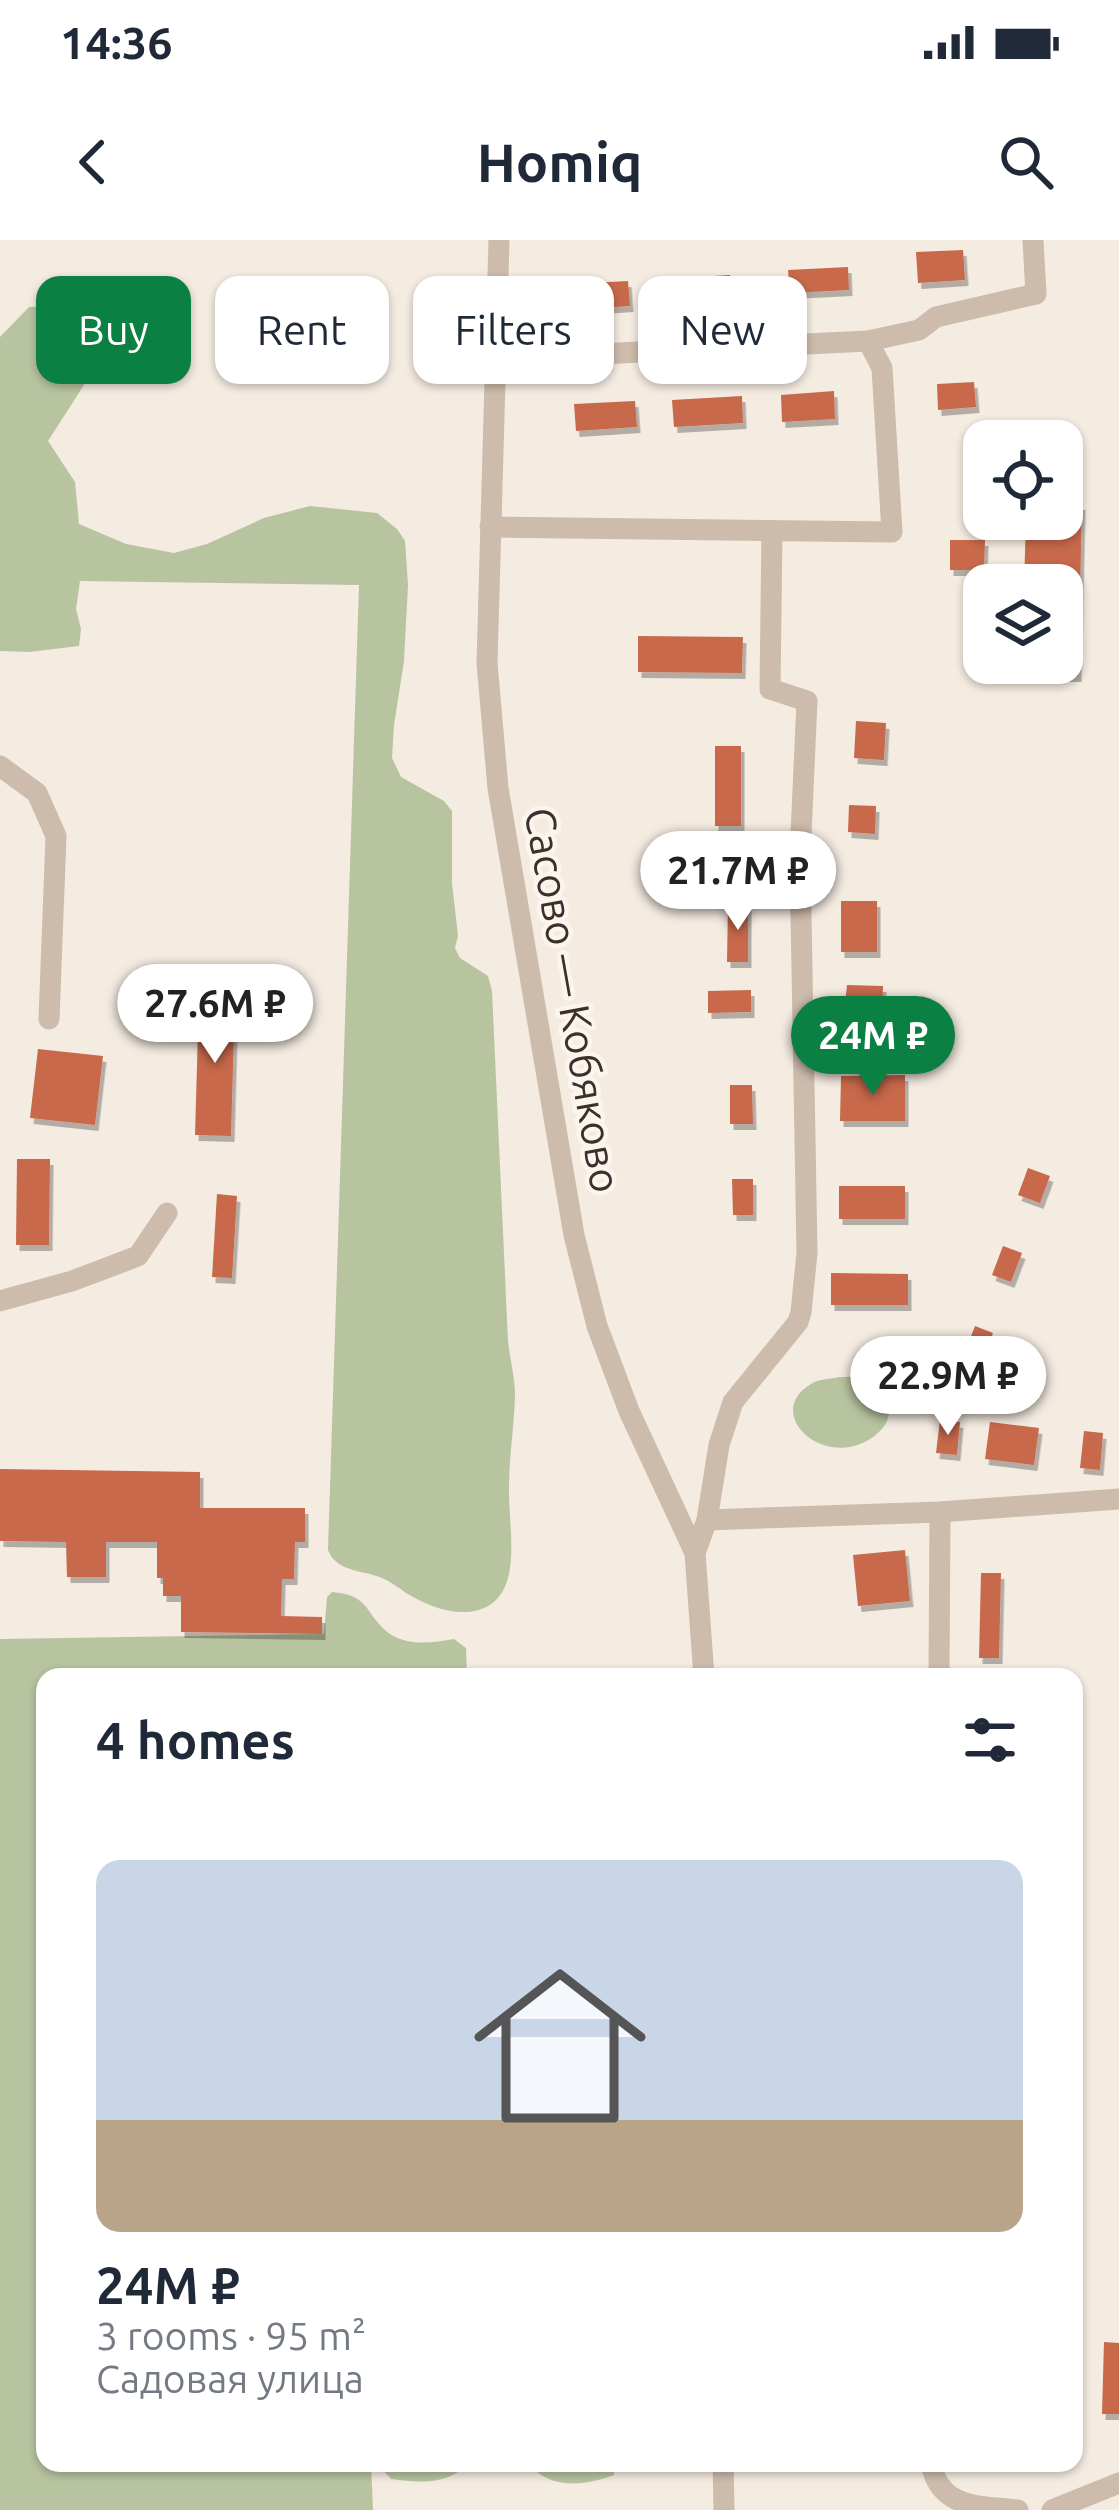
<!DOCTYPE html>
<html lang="en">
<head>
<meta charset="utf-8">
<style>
  :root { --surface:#fff; --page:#f2f2f3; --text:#1f2937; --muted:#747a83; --line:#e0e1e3; --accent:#0b8043 }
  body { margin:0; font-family:Ubuntu,sans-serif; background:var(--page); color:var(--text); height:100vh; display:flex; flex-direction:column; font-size:45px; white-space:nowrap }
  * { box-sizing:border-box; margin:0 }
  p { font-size:39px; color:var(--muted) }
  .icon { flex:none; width:66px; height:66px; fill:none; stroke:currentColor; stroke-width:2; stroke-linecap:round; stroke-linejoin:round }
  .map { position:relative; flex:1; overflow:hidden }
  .panel { position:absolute; left:36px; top:1428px; width:1047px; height:804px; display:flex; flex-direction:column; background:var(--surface); border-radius:24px; box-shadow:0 3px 9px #0004 }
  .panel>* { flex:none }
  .guide { position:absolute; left:36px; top:36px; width:1047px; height:108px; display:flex; gap:24px }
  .controls { position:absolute; left:963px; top:180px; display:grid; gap:24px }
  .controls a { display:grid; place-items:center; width:120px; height:120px; border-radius:24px; background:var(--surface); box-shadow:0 3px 9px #0004; font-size:60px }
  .price { position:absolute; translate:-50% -102px; padding:0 27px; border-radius:42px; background:#fff; color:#222; font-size:39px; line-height:78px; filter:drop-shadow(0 3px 6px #0008) }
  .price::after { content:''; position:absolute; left:50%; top:72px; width:36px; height:27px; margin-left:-18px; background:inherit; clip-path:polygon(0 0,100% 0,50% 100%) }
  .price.selected { background:var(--accent); color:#fff }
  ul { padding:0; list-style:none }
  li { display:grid; align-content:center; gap:24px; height:636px; padding:0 60px }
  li+li { border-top:3px solid var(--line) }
  li span { display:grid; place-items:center; height:372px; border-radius:24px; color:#555 }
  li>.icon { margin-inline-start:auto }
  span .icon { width:216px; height:216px; fill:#fffc; stroke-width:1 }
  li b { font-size:51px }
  h2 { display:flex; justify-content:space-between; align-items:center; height:144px; padding:0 60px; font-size:51px }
  .tag { padding:0 42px; border-radius:24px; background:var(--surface); box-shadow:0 3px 9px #0004; font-size:42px; line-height:108px }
  .tag.selected { background:var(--accent); color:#fff }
  .status { display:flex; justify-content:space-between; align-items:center; height:84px; padding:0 60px; background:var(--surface); direction:ltr }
  .status svg { height:33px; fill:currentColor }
  header { display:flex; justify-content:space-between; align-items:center; height:156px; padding:0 60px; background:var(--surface); font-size:54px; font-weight:600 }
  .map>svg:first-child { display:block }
</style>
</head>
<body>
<div class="status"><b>14:36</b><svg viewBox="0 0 49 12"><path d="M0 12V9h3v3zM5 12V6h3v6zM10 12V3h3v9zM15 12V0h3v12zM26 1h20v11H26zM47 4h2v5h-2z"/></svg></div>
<header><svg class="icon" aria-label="back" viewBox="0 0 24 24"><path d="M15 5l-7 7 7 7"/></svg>Homiq<svg class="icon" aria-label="search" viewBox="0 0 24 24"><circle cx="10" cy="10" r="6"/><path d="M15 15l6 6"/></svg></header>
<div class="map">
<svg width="1119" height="2270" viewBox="0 0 1119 2270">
  <defs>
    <filter id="shadow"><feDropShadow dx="3.5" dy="6" stdDeviation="0" flood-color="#0004"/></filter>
  </defs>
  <rect width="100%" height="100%" fill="#f4ebe1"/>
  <g fill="#b8c4a0">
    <path d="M67 66 93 84 107 109 48 201 75 242 79 284 126 304 174 313 207 304 264 278 310 266 377 273 397 289 405 301 408 345 404 421 394 485 392 518 401 537 444 561 452 571V643L458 696 455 708 460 718 488 736 492 751 508 1101C510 1119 515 1138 515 1156 514 1187 509 1218 509 1249 508 1290 528 1367 467 1372 444 1373 425 1364 406 1353 399 1348 391 1342 382 1338 363 1330 336 1332 328 1310L359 345 80 341 76 369 81 389 79 406 29 412 0 411V97L29 67Z"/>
    <path d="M839 1137C845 1137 852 1136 858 1138 885 1143 901 1173 878 1193 829 1236 760 1174 811 1144 818 1139 831 1139 839 1137Z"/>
    <path d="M332 1352C369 1355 364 1371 386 1391 405 1407 432 1403 454 1399L466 1408 467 1437H45V2223H371L373 2270H0V1399L324 1394 327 1357Z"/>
    <path d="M376 2223H461L460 2231C439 2245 415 2242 391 2239Z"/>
    <path d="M528 2223H614V2235C585 2246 549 2250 528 2223Z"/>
  </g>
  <g fill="#c8694b" filter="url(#shadow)">
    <path d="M963 10 965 40 918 43 916 12Z"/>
    <path d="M848 27 849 50 790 53 788 30Z"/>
    <path d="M730 35 731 58 680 61 679 38Z"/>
    <path d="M628 41 630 66 570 70 568 44Z"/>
    <path d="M974 142 976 167 938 170 937 144Z"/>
    <path d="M834 151 835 179 782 182 781 155Z"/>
    <path d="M742 156 743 183 674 187 672 160Z"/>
    <path d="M635 161 637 187 576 191 574 164Z"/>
    <path d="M1062 263 1082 264 1078 436H1062V345H1024L1026 279H1062Z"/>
    <path d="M950 300H985L984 330H950Z"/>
    <path d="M638 396 743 397 742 433 638 432Z"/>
    <path d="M856 481 886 483 884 520 854 518Z"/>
    <rect x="715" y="506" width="26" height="80"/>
    <path d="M849 565 876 566 875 594 848 592Z"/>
    <rect x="841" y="661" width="36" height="51"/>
    <path d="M728 663 748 664V722H727Z"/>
    <path d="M847 745 883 746 882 773 844 772Z"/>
    <path d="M751 750V772L708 773V751Z"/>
    <path d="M199 756 235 757 231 896 195 895Z"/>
    <path d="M38 809 103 816 95 885 30 878Z"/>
    <path d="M905 835V881H840L841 836Z"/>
    <path d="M730 845H752L753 884H730Z"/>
    <path d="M17 919H50L49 1005H16Z"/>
    <path d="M1028 928 1050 936 1040 963 1018 955Z"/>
    <path d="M732 939H753V975H733Z"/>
    <rect x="839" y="946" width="66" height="33"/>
    <path d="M217 954 237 956 232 1038 212 1037Z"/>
    <path d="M1003 1006 1022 1013 1011 1042 992 1035Z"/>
    <path d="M831 1033 908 1034V1065H831Z"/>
    <path d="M975 1086 993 1093 982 1124 963 1117Z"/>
    <path d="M940 1180 960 1182 957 1215 936 1213Z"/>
    <path d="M990 1182 1039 1188 1034 1225 985 1219Z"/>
    <path d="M1084 1191 1103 1193 1100 1230 1080 1228Z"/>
    <path d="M0 1229 200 1232V1268H305V1302H295L294 1339H282L281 1376 322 1377V1394L181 1392V1356H163V1338H157V1302H106V1337H67L66 1302 0 1301Z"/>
    <path d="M905 1310 910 1361 858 1366 853 1315Z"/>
    <path d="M981 1333H1001L999 1418H979Z"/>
    <path d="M1104 2102 1119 2103V2174H1102Z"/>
  </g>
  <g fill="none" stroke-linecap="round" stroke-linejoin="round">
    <g stroke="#cdbbac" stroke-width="21">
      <path d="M499 0 487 423 498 548 574 995 597 1086 629 1171 695 1313 704 1437"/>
      <path d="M495 119 868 101 919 90 936 77 1036 54 1033 0"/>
      <path d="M490 287 892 292 882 128 868 101"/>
      <path d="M0 526 37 553 56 596 49 779"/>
      <path d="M0 1061 72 1041 138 1016 167 973"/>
      <path d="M707 1280 940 1272 1119 1259"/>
      <path d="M695 1313 707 1280 719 1205 733 1162 798 1082 801 1072 807 1013 800 617 807 461 770 449 772 291"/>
      <path d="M939 1437 940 1272"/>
      <path d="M723 2223 724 2270"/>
      <path d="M931 2223C939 2269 980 2266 1018 2270"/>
      <path d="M1052 2270 1119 2243"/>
    </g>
  </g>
  <g text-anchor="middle" stroke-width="9" stroke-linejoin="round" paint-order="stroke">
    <g font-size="42" fill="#3b302b" stroke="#fbf5ee">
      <text transform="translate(573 760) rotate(80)" y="15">Сасово — Кобяково</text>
    </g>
  </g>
</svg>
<div class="controls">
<a><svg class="icon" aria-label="locate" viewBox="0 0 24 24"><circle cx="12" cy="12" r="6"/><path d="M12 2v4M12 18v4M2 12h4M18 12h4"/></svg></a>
<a><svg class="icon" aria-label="layers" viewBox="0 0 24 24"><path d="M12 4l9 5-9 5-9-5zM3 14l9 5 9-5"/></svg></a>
</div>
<b class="price" style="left:738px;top:693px">21.7M ₽</b>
<b class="price" style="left:215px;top:826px">27.6M ₽</b>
<b class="price selected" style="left:873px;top:858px">24M ₽</b>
<b class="price" style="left:948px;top:1198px">22.9M ₽</b>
<div class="guide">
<a class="tag selected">Buy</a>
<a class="tag">Rent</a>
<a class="tag">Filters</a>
<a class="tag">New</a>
</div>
<section class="panel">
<h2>4 homes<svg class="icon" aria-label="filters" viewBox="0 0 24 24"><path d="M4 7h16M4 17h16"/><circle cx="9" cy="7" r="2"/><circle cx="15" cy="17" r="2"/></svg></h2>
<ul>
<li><span style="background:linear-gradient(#c9d6e8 70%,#b9a48a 0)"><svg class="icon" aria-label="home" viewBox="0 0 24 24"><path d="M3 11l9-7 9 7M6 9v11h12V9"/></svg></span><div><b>24M ₽</b><p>3 rooms · 95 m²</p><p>Садовая улица</p></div></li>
</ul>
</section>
</div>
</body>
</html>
